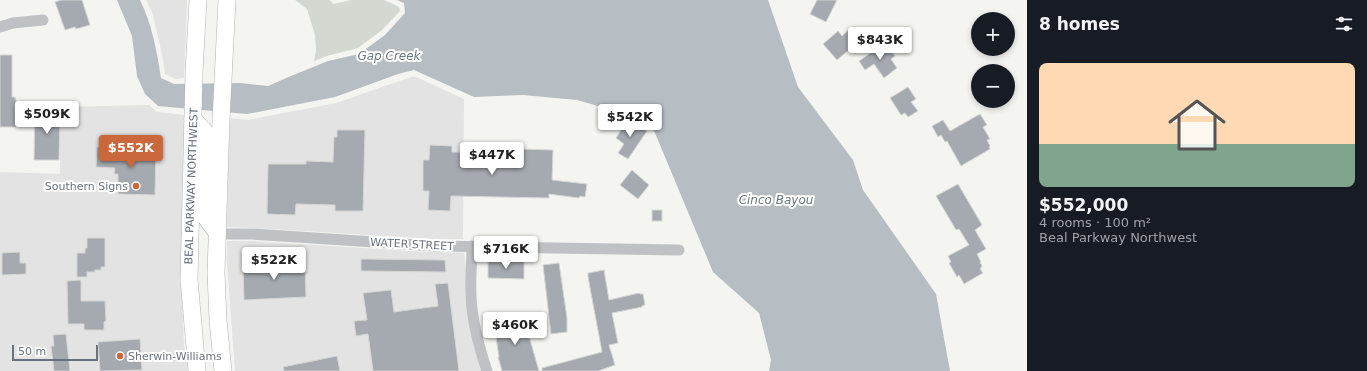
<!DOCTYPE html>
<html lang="en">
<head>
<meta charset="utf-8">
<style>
  :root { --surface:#171b24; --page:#20242c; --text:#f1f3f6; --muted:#9ea1a6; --line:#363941; --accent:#cb683b }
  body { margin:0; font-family:"DejaVu Sans",sans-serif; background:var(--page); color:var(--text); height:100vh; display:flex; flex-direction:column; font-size:15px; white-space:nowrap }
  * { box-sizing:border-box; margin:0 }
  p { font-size:13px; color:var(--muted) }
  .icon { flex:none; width:22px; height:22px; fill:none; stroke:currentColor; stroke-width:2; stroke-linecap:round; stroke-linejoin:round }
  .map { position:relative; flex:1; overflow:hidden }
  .details { display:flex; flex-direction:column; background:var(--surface); width:340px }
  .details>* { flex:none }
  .fabs { position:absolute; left:971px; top:12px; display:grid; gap:8px }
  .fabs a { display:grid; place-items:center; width:44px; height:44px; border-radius:50%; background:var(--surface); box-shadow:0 2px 6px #0003; font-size:20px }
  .scale { position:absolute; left:12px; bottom:10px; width:86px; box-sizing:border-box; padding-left:4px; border:2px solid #68727e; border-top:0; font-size:11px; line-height:14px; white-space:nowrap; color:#68727e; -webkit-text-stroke:3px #fff; paint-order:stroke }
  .price { position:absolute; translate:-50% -34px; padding:0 9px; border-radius:4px; background:#fff; color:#222; font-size:13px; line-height:26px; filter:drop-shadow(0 1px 2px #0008) }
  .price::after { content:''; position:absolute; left:50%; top:24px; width:12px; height:9px; margin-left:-6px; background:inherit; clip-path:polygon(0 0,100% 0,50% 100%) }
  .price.active { background:var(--accent); color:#fff }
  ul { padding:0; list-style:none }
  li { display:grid; align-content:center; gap:8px; height:212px; padding:0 12px }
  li+li { border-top:1px solid var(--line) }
  li span { display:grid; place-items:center; height:124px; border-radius:8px; color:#555 }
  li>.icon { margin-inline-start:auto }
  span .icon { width:72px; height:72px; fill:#fffc; stroke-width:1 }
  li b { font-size:17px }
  h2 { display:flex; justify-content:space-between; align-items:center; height:48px; padding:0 12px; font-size:17px }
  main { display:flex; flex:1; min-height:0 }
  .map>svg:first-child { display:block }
</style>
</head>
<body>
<main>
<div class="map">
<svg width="1027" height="371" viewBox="0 0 1027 371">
  <rect width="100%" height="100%" fill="#f4f4f1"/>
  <g fill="#e2e3e2">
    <path d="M146 0H187L184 78 175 79 165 74 162 54 152 12Z"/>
    <path d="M411 77H416L464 99 463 239H435L252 228 227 227 229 118 248 120 336 103Z"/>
    <path d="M149 105 157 112 184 115 182 294 184 346 188 371H0V172L60 174V107Z"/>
    <path d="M227 241H252L411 251 464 253 466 269 465 296 468 318 481 371H235L227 262Z"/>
  </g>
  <path fill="#d3d9d1" d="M295 0H329L334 4 351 0H384L399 7 400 11 382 30 358 48 327 56 314 61 316 51 315 35 307 9Z"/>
  <path fill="#b6bec3" d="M117 0H140C152 24 157 52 161 78L174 84 241 83 268 86 291 76 328 61 359 54 385 35 405 13 404 3 397 0H768L798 87 853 160 863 190 936 294 950 371H769L771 360 759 313 713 272 650 121 577 100 523 95 474 97 414 70 398 74 335 97 247 114 158 106 145 94 137 76 132 36Z"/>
  <g fill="#a4aaaf" stroke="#d6d6d4">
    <path d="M61 0H82L90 25 76 29 75 27 65 30 55 2Z"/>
    <path d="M817 0H837L826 22 810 14Z"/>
    <path d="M852 27 862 39 837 60 823 44 838 31 842 36Z"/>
    <path d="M885 43 895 56 891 59 897 68 884 78 874 64 865 70 859 61Z"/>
    <path d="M0 55H12V97H15V99H16V127H0Z"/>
    <path d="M908 87 916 99 911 102 918 111 908 117 905 113 901 115 890 98Z"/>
    <path d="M35 109 60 110 59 160H34Z"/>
    <path d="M980 114 987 125 983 127 990 139 987 140 990 146 989 147 990 149 961 166 947 141 945 142 941 135 938 137 932 126 943 120 950 131Z"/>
    <path d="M627 121 633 125 635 123 647 131 628 159 618 153 624 144 616 138Z"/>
    <path d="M337 130H365L363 211H335V205L296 204 295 215 267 214 268 164H306V161L333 162 334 137H337Z"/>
    <path d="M430 145 452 146V152L518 153V149L553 150 552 180 587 184 585 197 580 196 579 198 549 194V198L451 196 450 211 428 210 429 191H423V160H429Z"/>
    <path d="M97 147 156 149 155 195 118 194V174H114L115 168 96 167Z"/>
    <path d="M632 170 649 185 638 199 620 185Z"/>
    <path d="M958 184 982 225 975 230 986 249 977 254 981 262H980L982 266 980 269 983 273 964 284 959 275 957 277 949 263 951 262 948 256 969 245 959 229 956 230 936 196Z"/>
    <rect x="652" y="210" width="10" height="11"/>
    <path d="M87 238H105V267H101V270H95V272H87V277H77V253H85V248H87Z"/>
    <path d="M20 252V263H26V274L2 275V253Z"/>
    <path d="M361 259 445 260 446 272 361 271Z"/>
    <path d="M488 261H524V279L488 278Z"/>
    <path d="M283 263V265L305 264 306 297 244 300 243 265Z"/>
    <path d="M559 263 567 318V332L551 334 543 265Z"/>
    <path d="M604 270 609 300 639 293 640 294H643L645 305 642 306V307L612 313 618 343 609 345 615 365 598 371H542V368L602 352 588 277V273Z"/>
    <path d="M81 280V301H105L106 321 104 322V330H84V324H68L67 281Z"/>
    <path d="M448 283 459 371H373L368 334 356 336 354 321 367 320 363 293 391 290 394 312 438 306 435 284Z"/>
    <path d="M527 318 530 336H529L539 371H502L498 357H499L494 324Z"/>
    <path d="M66 334 70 371H54L51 346H54L53 335Z"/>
    <path d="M140 339 142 370 100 371 98 342Z"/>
    <path d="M337 356 340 371H284L283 367Z"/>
  </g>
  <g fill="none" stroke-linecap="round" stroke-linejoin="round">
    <g stroke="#b0b3b7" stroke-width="18">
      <g id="primary">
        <path d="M193 119 205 132V207L207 219 216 231"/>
        <path d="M197 371 189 279 194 73 198 0"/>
        <path d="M223 371 218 320 216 273 221 120 227 0"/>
      </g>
    </g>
    <g stroke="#bfc1c4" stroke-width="11">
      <path d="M0 27 13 23 43 20"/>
      <path d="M217 234H252L435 246 679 250"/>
      <path d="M472 246C472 263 470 279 471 296 472 321 479 347 487 371"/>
    </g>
    <use href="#primary" stroke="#fff" stroke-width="17"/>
  </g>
  <g fill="#cb683b" stroke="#fff" stroke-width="1.5">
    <circle cx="136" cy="186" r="4"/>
    <circle cx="120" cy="356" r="4"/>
  </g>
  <g text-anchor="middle" stroke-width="4" stroke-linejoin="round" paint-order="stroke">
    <g font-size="11" fill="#68727e" stroke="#fff" text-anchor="end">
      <text x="128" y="190">Southern Signs</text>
      <text x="128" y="360" text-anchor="start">Sherwin-Williams</text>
    </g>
    <g font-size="11" fill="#68727e" stroke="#fff">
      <text transform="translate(191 186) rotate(-88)" y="4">BEAL PARKWAY NORTHWEST</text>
      <text transform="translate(412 244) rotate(3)" y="4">WATER STREET</text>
    </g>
    <g font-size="12" font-style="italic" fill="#697982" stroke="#fff">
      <text x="389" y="60">Gap Creek</text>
      <text x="776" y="204">Cinco Bayou</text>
    </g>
  </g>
</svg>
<div class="fabs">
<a>+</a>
<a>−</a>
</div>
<div class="scale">50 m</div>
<b class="price" style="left:880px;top:61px">$843K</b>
<b class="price" style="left:47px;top:135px">$509K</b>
<b class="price" style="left:630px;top:138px">$542K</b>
<b class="price active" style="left:131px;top:169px">$552K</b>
<b class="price" style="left:492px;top:176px">$447K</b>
<b class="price" style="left:506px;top:270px">$716K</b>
<b class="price" style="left:274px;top:281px">$522K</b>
<b class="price" style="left:515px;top:346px">$460K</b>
</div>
<section class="details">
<h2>8 homes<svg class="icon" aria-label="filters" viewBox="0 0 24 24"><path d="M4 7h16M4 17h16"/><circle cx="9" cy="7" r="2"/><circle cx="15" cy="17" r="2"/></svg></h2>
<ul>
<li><span style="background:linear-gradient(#ffd9b3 65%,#7fa58c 0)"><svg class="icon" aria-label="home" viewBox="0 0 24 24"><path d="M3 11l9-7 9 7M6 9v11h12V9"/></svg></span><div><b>$552,000</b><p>4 rooms · 100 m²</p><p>Beal Parkway Northwest</p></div></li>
</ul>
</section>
</main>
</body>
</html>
